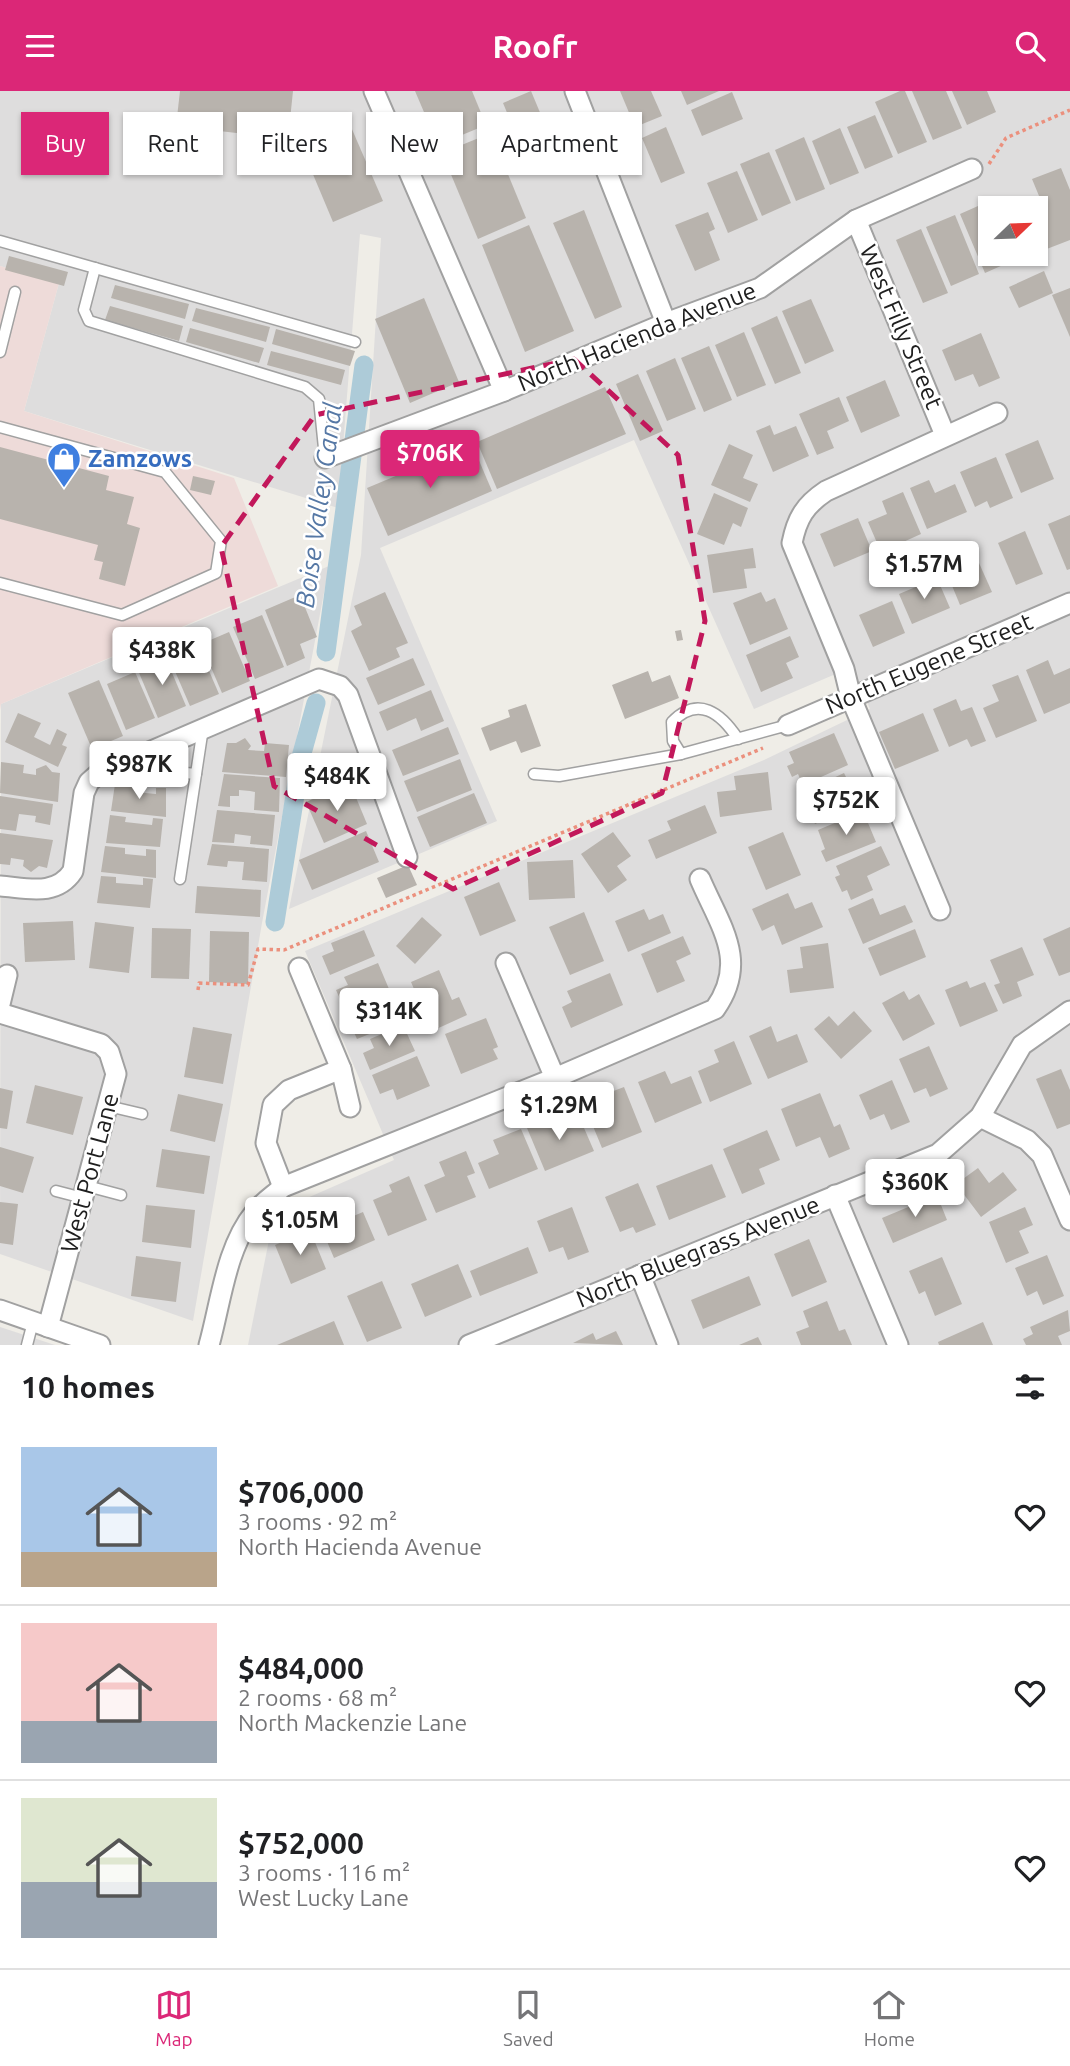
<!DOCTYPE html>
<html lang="en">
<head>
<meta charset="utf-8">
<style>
  :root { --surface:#fff; --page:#f2f2f2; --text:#202124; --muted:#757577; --line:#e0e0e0; --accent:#db2777 }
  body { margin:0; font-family:Ubuntu,sans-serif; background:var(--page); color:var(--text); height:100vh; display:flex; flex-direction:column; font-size:26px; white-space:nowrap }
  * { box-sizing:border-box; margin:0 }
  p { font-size:23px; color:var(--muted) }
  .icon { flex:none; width:38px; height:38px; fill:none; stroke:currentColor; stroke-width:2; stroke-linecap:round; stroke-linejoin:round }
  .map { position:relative; height:1254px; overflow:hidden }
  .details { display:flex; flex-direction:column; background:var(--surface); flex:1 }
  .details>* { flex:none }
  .guide { position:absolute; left:21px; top:21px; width:700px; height:63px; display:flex; gap:14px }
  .needle { width:46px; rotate:67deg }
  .tools { position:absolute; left:978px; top:105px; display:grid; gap:14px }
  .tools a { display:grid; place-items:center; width:70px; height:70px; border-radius:0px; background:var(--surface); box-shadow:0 2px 5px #0004; font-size:35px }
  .price { position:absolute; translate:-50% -60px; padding:0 16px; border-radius:7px; background:#fff; color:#222; font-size:23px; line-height:46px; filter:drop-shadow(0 2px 4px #0008) }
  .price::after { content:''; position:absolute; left:50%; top:42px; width:21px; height:16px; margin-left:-10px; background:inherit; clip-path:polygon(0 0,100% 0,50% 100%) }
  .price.on { background:var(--accent); color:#fff }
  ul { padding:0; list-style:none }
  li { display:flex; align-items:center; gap:21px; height:175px; padding:0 21px }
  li+li { border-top:2px solid var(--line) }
  li span { display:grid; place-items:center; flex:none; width:196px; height:140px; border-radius:0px; color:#555 }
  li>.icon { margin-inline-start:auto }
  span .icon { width:84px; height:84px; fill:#fffc; stroke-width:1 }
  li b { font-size:30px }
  h2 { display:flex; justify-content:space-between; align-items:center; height:84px; padding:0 21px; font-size:30px }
  .pill { padding:0 24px; border-radius:0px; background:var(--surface); box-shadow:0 2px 5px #0004; font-size:24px; line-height:63px }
  .pill.on { background:var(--accent); color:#fff }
  header { display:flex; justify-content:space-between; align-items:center; height:91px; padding:0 21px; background:var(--accent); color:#fff; font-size:32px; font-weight:700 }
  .tab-bar { display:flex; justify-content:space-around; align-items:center; height:98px; border-top:2px solid var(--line); background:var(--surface); font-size:19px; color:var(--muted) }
  .tab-bar a { display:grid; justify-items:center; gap:4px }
  .tab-bar .on { color:var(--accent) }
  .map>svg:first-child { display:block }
</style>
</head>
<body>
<header><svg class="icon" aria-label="menu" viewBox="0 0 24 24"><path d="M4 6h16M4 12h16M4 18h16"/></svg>Roofr<svg class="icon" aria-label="search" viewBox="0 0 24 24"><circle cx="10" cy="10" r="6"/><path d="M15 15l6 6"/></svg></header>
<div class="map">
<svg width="1070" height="1254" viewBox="0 0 1070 1254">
  <rect width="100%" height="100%" fill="#efede7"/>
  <g fill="#dedddd" fill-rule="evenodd">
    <path d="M0 0H1070V1254H248L272 1134 298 1111 394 1069 305 860 764 669 870 618 852 576 754 618 634 349 380 457 497 730 289 818 361 464 381 147 360 143 338 417 24 320 59 192 0 175ZM990 117H1036V163H990Z"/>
    <path d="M329 475 262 832 193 1230 0 1163 1 613Z"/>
    <path d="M0 1236 55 1254H0Z"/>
  </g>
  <path fill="#eedbd9" d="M0 175 59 192 24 320 234 387 278 495 1 613 0 619Z"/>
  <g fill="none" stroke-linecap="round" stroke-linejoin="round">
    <g stroke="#adcbd8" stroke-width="19">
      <path d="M326 561 364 274"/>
      <path d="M275 831 301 666 316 612"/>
    </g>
  </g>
  <g fill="#b8b3ad">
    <path d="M180 0H293L288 48 176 35Z"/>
    <path d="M415 0H472L486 34 438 54Z"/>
    <path d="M531 0 554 55 526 67 503 12Z"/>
    <path d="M620 0H651L662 25 635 36Z"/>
    <path d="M681 0H719L687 14Z"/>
    <path d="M900 0H905L927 51 898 63 875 11Z"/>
    <path d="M912 0H946L962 37 933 49Z"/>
    <path d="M952 0H987L996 21 967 34Z"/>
    <path d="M732 1 743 28 702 45 691 19Z"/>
    <path d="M875 24 893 66 865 78 847 36Z"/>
    <path d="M348 29 383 110 333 131 299 50Z"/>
    <path d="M666 36 685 82 661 92 642 47Z"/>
    <path d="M840 37 859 82 830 94 812 50Z"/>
    <path d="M491 42 526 127 478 148 442 62Z"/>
    <path d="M804 46 825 98 796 110 775 59Z"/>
    <path d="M769 61 791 112 762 125 740 73Z"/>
    <path d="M1061 77 1070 99V149L1039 161 1036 120 1044 117 1032 88Z"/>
    <path d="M737 80 758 129 728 142 707 92Z"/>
    <path d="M987 111 990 119V163H1009L1012 170 985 182 960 123Z"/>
    <path d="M584 119 622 216 595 228 553 132Z"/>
    <path d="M708 121 715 138 709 141 720 169 695 180 675 134Z"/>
    <path d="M955 124 979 183 951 195 926 136Z"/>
    <path d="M529 134 574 240 525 261 482 154Z"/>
    <path d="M921 138 948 202 923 212 896 149Z"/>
    <path d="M9 165 68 181 64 195 5 179Z"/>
    <path d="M1044 180 1053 202 1019 217 1009 196Z"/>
    <path d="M115 194 189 213 185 228 111 207Z"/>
    <path d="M1070 197V246L1052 204Z"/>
    <path d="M424 207 459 291 410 312 375 228Z"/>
    <path d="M811 208 834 260 805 273 782 220Z"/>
    <path d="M110 215 183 235 179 250 105 229Z"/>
    <path d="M196 217 270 236 266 251 192 230Z"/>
    <path d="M777 225 801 282 775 293 751 237Z"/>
    <path d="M190 237 264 257 259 272 186 251Z"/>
    <path d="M276 238 355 260 350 275 272 253Z"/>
    <path d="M744 241 766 294 737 306 715 254Z"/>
    <path d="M981 242 1000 287 979 296 973 283 955 290 942 259Z"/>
    <path d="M709 255 732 309 704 321 681 267Z"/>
    <path d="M271 260 345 279 341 294 267 274Z"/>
    <path d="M675 267 696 318 667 330 646 280Z"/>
    <path d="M638 283 663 340 640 350 616 293Z"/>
    <path d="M885 289 900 325 861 342 846 306Z"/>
    <path d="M605 296 626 343 497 398 477 351Z"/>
    <path d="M839 306 849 330 827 340 834 357 817 364 799 323Z"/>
    <path d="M770 334 774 344 796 335 809 365 773 381 756 340Z"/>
    <path d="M1038 349 1054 388 1021 402 1005 363Z"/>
    <path d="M472 353 492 400 388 445 367 397Z"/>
    <path d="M729 353 753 364 743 387 758 393 750 411 711 394Z"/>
    <path d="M0 356 109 385 106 399 134 406 127 433 140 437 125 495 99 488 103 471 94 469 98 454 0 428Z"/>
    <path d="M996 366 1013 407 990 417 987 410 975 416 960 381Z"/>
    <path d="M193 385 215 390 211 404 190 399Z"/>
    <path d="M929 389 935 402 955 393 967 421 927 438 910 397Z"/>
    <path d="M903 401 921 443 881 461 868 431 887 423 882 410Z"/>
    <path d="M714 402 748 417 741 436 733 432 724 454 697 443Z"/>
    <path d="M1070 424V478L1067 479 1048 433Z"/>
    <path d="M858 427 872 460 834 476 820 443Z"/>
    <path d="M1025 440 1043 483 1016 494 998 452Z"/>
    <path d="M753 457 756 477 744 478 747 497 713 502 707 464Z"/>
    <path d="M979 472 992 501 960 514 948 485Z"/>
    <path d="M937 487 950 517 912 533 899 503Z"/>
    <path d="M385 501 408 552 396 557 400 566 369 580 351 540 362 534 354 515Z"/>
    <path d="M761 501 766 511 775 507 788 538 750 554 733 512Z"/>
    <path d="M300 504 317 546 300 553 305 567 287 575 265 519Z"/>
    <path d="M892 510 905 542 873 556 859 524Z"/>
    <path d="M262 524 284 576 255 588 233 536Z"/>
    <path d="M681 539 683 549 677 550 675 540Z"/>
    <path d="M229 541 250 590 222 602 201 553Z"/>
    <path d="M790 545 799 566 786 572 793 587 761 601 746 564Z"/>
    <path d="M197 552 219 603 190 615 168 564Z"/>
    <path d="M165 565 186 615 158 627 137 577Z"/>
    <path d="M413 567 425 594 378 614 366 587Z"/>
    <path d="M1048 569 1054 584 1070 577V612L1044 623 1026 579Z"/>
    <path d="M648 580 652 591 670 584 679 607 625 628 612 594Z"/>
    <path d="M135 581 155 627 126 639 107 593Z"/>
    <path d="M1018 584 1037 630 996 647 983 617 999 610 992 594Z"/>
    <path d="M99 589 123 645 92 658 68 602Z"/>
    <path d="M431 599 444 630 421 640 416 627 387 640 379 621Z"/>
    <path d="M956 608 961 620 972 616 986 650 971 656 967 648 949 656 933 618Z"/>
    <path d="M526 613 541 655 521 662 516 650 490 660 481 637 510 626 508 619Z"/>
    <path d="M18 622 41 632 34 646 50 654 57 638 67 643 62 654 67 656 58 676 5 651Z"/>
    <path d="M923 622 939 660 895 678 879 641Z"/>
    <path d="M448 636 459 663 403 685 392 659Z"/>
    <path d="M834 642 848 674 803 694 798 683 792 686 787 675 794 672 789 661Z"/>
    <path d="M245 647 251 655 248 659 264 660 265 652 289 654 286 686 222 681 227 652H236Z"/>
    <path d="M460 668 472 699 417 721 404 690Z"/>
    <path d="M1 671 24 674 23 682 36 684V678L46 674 52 681 60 682 58 711 0 702Z"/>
    <path d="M768 681 772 719 720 726 717 701 736 699 734 685Z"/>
    <path d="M844 682 852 698 857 696 864 711 815 733 801 702Z"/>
    <path d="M224 683 280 687 279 721 254 719 255 701 250 700 239 699V705H230V716L218 715Z"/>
    <path d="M350 692 367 733 324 752 306 711Z"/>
    <path d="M115 693 135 695V701L156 703V697H166V726L111 720Z"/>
    <path d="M474 702 487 732 430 756 417 726Z"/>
    <path d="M0 705 53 713 50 734 35 731 36 725 19 723 16 740 0 738Z"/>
    <path d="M705 714 717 742 656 768 648 749 671 739 667 730Z"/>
    <path d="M217 719 275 724 272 755 250 753 251 745 235 743 234 752 212 751Z"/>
    <path d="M863 720 876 751 826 771 821 760 825 758 818 739Z"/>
    <path d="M110 724 126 726 125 731 152 734 153 727 163 728 160 756 106 752Z"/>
    <path d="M366 740 379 771 312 799 299 769Z"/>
    <path d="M613 741 631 765 617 775 627 789 608 802 581 763Z"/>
    <path d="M783 741 801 784 766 799 748 756Z"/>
    <path d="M0 742 53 749 47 777 39 775 31 781 23 775 24 769 11 767 10 774 0 773Z"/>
    <path d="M212 753 269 758 267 791 242 789 244 771 228 770 227 776 207 774Z"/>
    <path d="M105 755 125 757V763L146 765V758L156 759V787L101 781Z"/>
    <path d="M881 755 890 774 867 785 873 799 851 809 847 799 842 801 835 786 840 784 836 775Z"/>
    <path d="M573 769 575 807 529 809 527 771Z"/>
    <path d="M408 774 417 794 386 807 377 787Z"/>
    <path d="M101 785 116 786V792L143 794V787L153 788 150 817 97 812Z"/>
    <path d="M499 791 516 830 480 845 464 806Z"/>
    <path d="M197 795 261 799 260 826 195 822Z"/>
    <path d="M788 802 795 818 812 811 823 836 782 854 774 834 762 840 752 818Z"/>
    <path d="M873 807 880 824 905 814 913 831 863 853 848 818Z"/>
    <path d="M644 818 649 829 663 823 671 842 628 861 615 830Z"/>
    <path d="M584 821 604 870 570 884 549 836Z"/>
    <path d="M422 826 442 844 415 873 396 855Z"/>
    <path d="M73 830 75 869 25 871 23 832Z"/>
    <path d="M95 831 134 836 129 882 89 877Z"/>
    <path d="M1070 836V881L1059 885 1043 848Z"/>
    <path d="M152 837 191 838 189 888 151 887Z"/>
    <path d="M915 838 926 866 880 885 868 857Z"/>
    <path d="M364 839 375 865 330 884 322 865 334 860 331 852Z"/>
    <path d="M210 840 249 841 248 893 209 891Z"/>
    <path d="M683 845 691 863 676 870 685 890 657 902 641 863Z"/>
    <path d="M828 852 834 897 790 902 787 879 803 877 800 856Z"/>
    <path d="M1022 856 1034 884 1017 891 1022 905 1003 913 994 894 1000 892 990 869Z"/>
    <path d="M378 872 389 898 344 917 336 899 348 894 344 886Z"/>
    <path d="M439 879 452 909 459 906 467 924 432 940 411 891Z"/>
    <path d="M610 882 623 914 571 937 562 916 572 911 567 900Z"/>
    <path d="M967 890 970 897 985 891 998 920 960 936 945 899Z"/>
    <path d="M904 900 909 909 919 903 935 933 903 950 882 912Z"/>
    <path d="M391 905 402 930 357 948 346 924Z"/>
    <path d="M854 920 872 940 841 968 814 938 829 925 838 935Z"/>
    <path d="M486 927 498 956 493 958 498 968 461 983 445 943Z"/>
    <path d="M403 934 415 960 370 979 363 962 374 957 370 948Z"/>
    <path d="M771 935 777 951 797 943 808 971 768 988 749 945Z"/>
    <path d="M193 936 232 943 223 993 184 986Z"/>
    <path d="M734 950 752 993 710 1011 698 980 719 971 714 959Z"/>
    <path d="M929 955 948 998 930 1006 926 997 914 1002 899 968Z"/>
    <path d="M417 965 430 995 397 1009 393 998 380 1003 372 984Z"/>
    <path d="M1061 978 1070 999V1033L1057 1038 1036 988Z"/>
    <path d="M665 980 671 993 691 985 702 1012 655 1032 638 991Z"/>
    <path d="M892 989 910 1031 891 1039 884 1023 870 1029 859 1004Z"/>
    <path d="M35 994 83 1006 73 1044 26 1032Z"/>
    <path d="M624 996 642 1041 602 1057 590 1028 610 1020 603 1004Z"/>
    <path d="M0 997 13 1000 7 1038 0 1037Z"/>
    <path d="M820 1002 834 1036 840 1033 850 1058 829 1067 820 1046 796 1056 781 1018Z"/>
    <path d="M178 1003 223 1013 215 1051 170 1040Z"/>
    <path d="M555 1025 560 1038 581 1030 594 1060 545 1080 527 1037Z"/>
    <path d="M521 1038 538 1078 489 1098 478 1072 499 1063 493 1049Z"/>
    <path d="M767 1039 780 1069 759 1078 765 1093 742 1103 723 1058Z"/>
    <path d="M0 1056 34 1066 23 1102 0 1095Z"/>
    <path d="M162 1058 210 1065 204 1103 156 1096Z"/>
    <path d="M466 1060 475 1082 467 1085 476 1106 436 1122 424 1094 445 1085 439 1071Z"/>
    <path d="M712 1073 726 1106 669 1129 656 1095Z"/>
    <path d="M978 1077 989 1092 1003 1081 1017 1099 981 1126 956 1093Z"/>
    <path d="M409 1085 427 1129 388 1145 373 1109 392 1101 389 1094Z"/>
    <path d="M638 1092 656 1134 636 1142 633 1136 620 1141 605 1106Z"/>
    <path d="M937 1104 947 1129 893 1152 882 1127Z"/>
    <path d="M0 1111 18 1113 13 1154 0 1152Z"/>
    <path d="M338 1113 344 1129 363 1121 375 1149 334 1167 315 1122Z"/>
    <path d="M146 1114 195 1119 191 1157 142 1151Z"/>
    <path d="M572 1116 589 1161 568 1169 563 1156 549 1161 537 1130Z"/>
    <path d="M1025 1116 1033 1134 1019 1140 1029 1162 1006 1172 989 1131Z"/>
    <path d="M310 1139 326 1178 291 1193 275 1154Z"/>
    <path d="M809 1148 827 1191 792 1206 774 1163Z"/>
    <path d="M528 1156 538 1182 480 1205 470 1180Z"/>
    <path d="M1047 1164 1064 1205 1043 1214 1037 1200 1027 1205 1015 1177Z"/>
    <path d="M136 1165 181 1171 176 1211 131 1205Z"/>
    <path d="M942 1166 962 1213 935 1225 925 1200 919 1203 909 1180Z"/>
    <path d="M458 1173 472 1206 425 1226 411 1193Z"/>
    <path d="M749 1185 761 1214 703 1238 691 1209Z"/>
    <path d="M382 1190 402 1237 367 1251 347 1205Z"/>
    <path d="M827 1210 839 1240 845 1238 852 1254H801L796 1241 809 1236 803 1220Z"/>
    <path d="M1068 1219 1070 1240 1058 1245 1062 1254H1026L1023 1248 1033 1243 1030 1236Z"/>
    <path d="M334 1230 344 1254H277Z"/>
    <path d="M983 1231 993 1254H939L938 1251Z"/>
    <path d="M616 1240 623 1254 573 1252 593 1242 596 1249Z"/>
    <path d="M758 1246 762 1254H739Z"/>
  </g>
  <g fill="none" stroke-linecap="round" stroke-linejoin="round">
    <g stroke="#a1a1a1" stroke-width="13">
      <g id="service">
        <path d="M0 150 95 177 84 219 89 230 305 296 319 308 325 367"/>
        <path d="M95 177 355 251"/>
        <path d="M0 261 15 201"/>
        <path d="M0 336 165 381 221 450 216 482 122 524 0 492"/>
        <path d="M681 663 673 650 672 631C698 604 721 622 738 648"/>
        <path d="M123 676 196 683"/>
        <path d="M534 683 559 685 681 663 788 634"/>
        <path d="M180 788 203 637"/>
        <path d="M108 1015 142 1023"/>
        <path d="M87 1095 121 1104"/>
        <path d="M56 1100 83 1107"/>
        <path d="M27 1254 33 1231"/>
      </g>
    </g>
    <g stroke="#a1a1a1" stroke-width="23">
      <g id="minor">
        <path d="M374 0 504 300"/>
        <path d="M575 0 666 232"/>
        <path d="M856 129 945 344"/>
        <path d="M325 367 504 300 666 232 760 197 856 129 972 78"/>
        <path d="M788 634 1070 512"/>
        <path d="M0 795C27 797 56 806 73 780L84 702 89 691 98 683 319 588 340 595 348 604 407 766"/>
        <path d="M940 819 851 607 844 578 792 452C797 427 805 414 826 400L997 322"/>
        <path d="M506 872 555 987"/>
        <path d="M299 877 341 978 350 1016"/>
        <path d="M0 913 7 884"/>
        <path d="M0 922 101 953 109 961 116 983 48 1236"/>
        <path d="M980 1026 1027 1049 1042 1064 1070 1129"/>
        <path d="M283 1096 266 1052 273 1014 289 999 341 978"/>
        <path d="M835 1104 898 1254"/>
        <path d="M640 1184 668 1254"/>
        <path d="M0 1219 100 1254"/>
        <path d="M209 1254C221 1211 226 1156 255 1121 262 1112 274 1104 283 1096L555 987 715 918C749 870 720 835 700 788"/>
        <path d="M469 1254 938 1063 980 1026 1022 954 1070 920"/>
      </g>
    </g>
    <g stroke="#eb907d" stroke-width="3.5" stroke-dasharray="3.5 3.5" stroke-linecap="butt">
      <path d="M989 73 1006 47 1070 19"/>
      <path d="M198 899 199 892 248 894 258 858 284 859 763 657"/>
    </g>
    <use href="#service" stroke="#fff" stroke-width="10"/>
    <use href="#minor" stroke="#fff" stroke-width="19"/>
  </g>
  <path fill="none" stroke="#c2185b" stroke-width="5" stroke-dasharray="14 9" stroke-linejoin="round" d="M574 268 678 364 705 530 662 702 453 798 274 695 221 456 315 324Z"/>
  <defs>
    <g id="shop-pin" transform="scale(1.75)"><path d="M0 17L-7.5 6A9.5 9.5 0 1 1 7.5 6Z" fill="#3f7fe0" stroke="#fff"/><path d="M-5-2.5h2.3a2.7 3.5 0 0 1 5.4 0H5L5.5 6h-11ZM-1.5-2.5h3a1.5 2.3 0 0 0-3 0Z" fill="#fff"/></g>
  </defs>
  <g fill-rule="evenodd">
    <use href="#shop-pin" x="64" y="368"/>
  </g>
  <g text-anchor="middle" stroke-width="5" stroke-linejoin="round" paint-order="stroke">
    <g font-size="24" fill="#202020" stroke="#fff">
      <text transform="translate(901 236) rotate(67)" y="8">West Filly Street</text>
      <text transform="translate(637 246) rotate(-22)" y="8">North Hacienda Avenue</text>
      <text transform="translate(929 573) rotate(-23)" y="8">North Eugene Street</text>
      <text transform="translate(90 1082) rotate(-75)" y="8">West Port Lane</text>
      <text transform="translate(698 1161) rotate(-22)" y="8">North Bluegrass Avenue</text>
    </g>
    <g font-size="24" font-weight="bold" fill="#366cbe" stroke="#fff" text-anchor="start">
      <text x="88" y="376">Zamzows</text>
    </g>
    <g font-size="26" font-style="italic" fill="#5678a5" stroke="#fff">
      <text transform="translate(319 414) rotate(-82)" y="9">Boise Valley Canal</text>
    </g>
  </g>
</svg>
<div class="tools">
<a><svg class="needle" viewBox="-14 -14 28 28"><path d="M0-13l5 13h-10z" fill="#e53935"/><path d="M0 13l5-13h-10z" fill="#757577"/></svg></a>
</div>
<b class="price on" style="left:430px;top:399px">$706K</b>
<b class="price" style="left:924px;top:510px">$1.57M</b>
<b class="price" style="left:162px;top:596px">$438K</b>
<b class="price" style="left:139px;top:710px">$987K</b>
<b class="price" style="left:337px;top:722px">$484K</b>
<b class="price" style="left:846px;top:746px">$752K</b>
<b class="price" style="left:389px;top:957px">$314K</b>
<b class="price" style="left:559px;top:1051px">$1.29M</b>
<b class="price" style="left:915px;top:1128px">$360K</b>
<b class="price" style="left:300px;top:1166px">$1.05M</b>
<div class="guide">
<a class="pill on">Buy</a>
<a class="pill">Rent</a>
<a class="pill">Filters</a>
<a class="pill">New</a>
<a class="pill">Apartment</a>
</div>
</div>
<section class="details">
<h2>10 homes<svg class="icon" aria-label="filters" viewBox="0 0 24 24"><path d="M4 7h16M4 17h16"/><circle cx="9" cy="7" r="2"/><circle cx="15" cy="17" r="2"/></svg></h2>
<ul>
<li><span style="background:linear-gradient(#a9c7e8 75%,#b9a48a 0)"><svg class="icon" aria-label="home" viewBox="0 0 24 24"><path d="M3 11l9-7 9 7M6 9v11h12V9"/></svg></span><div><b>$706,000</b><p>3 rooms · 92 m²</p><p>North Hacienda Avenue</p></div><svg class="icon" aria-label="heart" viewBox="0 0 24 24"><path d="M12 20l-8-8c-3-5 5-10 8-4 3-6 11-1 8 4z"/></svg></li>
<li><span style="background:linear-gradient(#f6c9c9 70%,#9aa5b1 0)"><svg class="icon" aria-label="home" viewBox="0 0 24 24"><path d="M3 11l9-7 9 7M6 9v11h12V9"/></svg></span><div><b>$484,000</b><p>2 rooms · 68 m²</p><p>North Mackenzie Lane</p></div><svg class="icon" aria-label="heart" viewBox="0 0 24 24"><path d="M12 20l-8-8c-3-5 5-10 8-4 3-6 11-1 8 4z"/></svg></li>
<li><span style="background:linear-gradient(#dfe7d0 60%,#9aa5b1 0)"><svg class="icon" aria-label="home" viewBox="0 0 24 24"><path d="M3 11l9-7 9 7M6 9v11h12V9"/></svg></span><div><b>$752,000</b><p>3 rooms · 116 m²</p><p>West Lucky Lane</p></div><svg class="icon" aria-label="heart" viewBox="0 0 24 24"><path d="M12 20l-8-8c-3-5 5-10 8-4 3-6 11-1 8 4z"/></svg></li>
</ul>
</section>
<nav class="tab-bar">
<a class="on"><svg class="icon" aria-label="map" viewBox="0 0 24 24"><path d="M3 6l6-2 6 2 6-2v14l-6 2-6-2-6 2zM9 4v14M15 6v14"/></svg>Map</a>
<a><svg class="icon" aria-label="saved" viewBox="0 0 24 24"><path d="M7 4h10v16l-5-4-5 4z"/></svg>Saved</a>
<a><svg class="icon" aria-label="home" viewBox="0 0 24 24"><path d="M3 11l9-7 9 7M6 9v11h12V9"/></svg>Home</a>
</nav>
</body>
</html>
